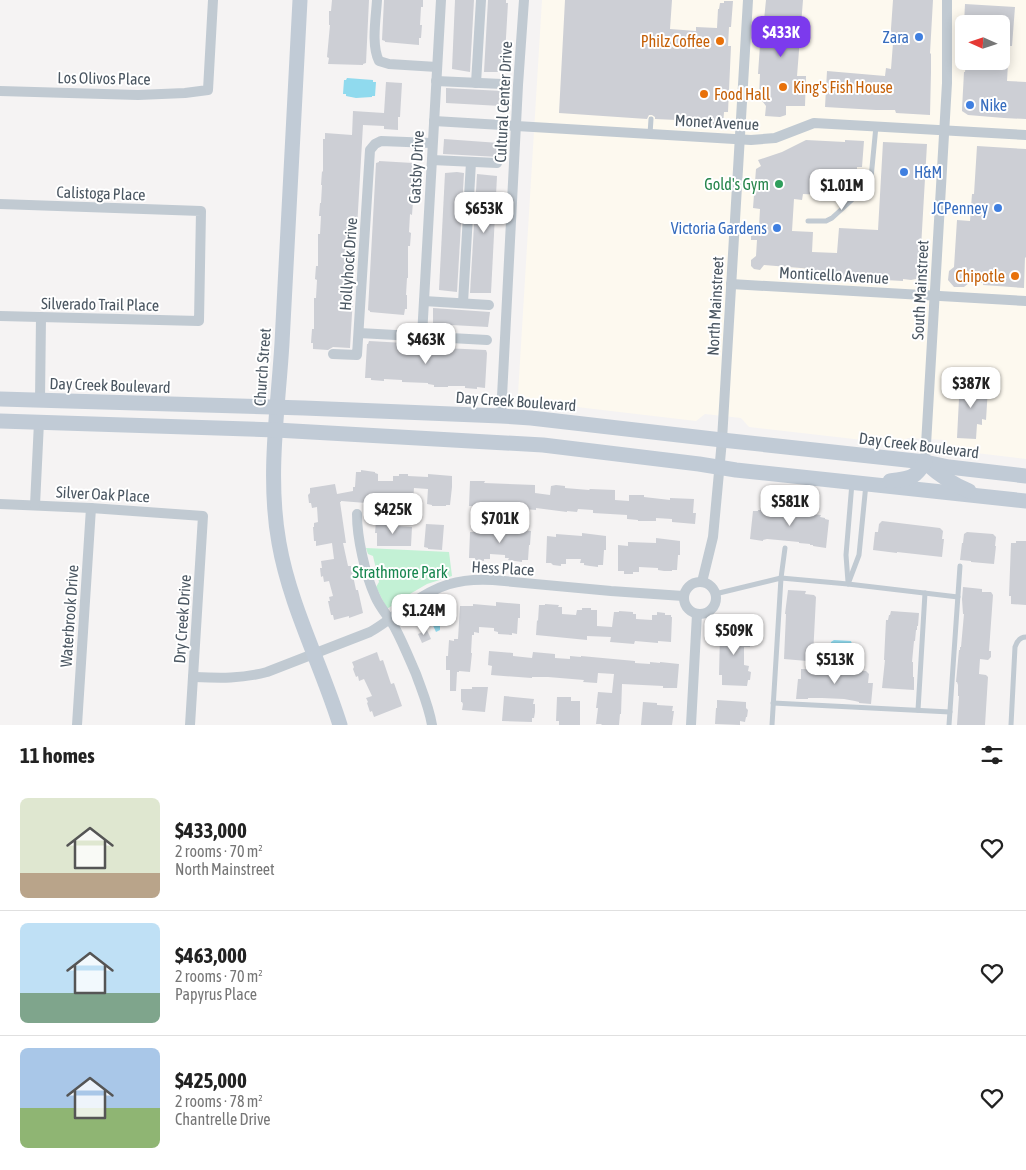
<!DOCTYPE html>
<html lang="en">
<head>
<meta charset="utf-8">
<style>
  :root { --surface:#fff; --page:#f6f6f6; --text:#222; --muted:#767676; --line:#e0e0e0; --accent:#7c3aed }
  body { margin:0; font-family:"Asap Condensed",sans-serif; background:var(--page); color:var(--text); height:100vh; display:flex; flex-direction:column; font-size:19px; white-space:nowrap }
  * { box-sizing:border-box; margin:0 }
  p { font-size:16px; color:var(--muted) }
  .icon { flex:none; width:28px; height:28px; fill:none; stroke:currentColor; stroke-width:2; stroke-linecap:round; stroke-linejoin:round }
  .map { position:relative; height:725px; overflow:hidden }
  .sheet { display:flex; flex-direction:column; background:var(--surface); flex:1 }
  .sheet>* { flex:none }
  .needle { width:32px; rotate:273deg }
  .buttons { position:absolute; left:955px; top:15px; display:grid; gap:10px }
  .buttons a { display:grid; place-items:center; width:55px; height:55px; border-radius:8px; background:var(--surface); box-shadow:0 2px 12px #0003; font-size:25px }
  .price { position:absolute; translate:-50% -42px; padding:0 11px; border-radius:10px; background:#fff; color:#222; font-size:16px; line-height:32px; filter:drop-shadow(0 1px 2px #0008) }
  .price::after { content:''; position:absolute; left:50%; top:30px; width:15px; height:11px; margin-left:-8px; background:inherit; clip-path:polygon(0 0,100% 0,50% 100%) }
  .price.active { background:var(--accent); color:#fff }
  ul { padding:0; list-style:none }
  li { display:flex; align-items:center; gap:15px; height:125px; padding:0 20px }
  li+li { border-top:1px solid var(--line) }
  li span { display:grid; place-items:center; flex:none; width:140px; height:100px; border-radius:8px; color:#555 }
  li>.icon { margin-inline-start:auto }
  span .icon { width:60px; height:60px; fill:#fffc; stroke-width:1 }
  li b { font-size:21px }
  h2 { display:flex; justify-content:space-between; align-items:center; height:60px; padding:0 20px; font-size:21px }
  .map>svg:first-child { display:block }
</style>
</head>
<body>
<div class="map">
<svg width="1026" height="725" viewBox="0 0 1026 725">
  <rect width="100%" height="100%" fill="#f5f3f3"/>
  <path fill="#fdf9ef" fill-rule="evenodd" d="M542 0H1026V459L951 450 945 440 908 438 898 444 749 427 741 418 705 414 696 421 526 401 518 394ZM964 24H1001V61H964Z"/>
  <path fill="#c3f1d5" d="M366 548 449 552 452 576 427 584 403 598 387 609 376 587 379 582 373 556 368 554Z"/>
  <g fill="#90daee">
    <path d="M347 78 373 80V82H376L375 96H372V97L356 98 346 96V94H343L344 80H346Z"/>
    <path d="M444 614 448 621 440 626V630L436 632 431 621Z"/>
    <path d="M834 640 851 641 852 644V652L850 654H844L841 655 839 653H833L831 650V642Z"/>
  </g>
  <g fill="#cdcfd5">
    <path d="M332 0H369L366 63 363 64V65L328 64 329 58 327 57 330 25H329V11H331Z"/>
    <path d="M384 0H423V7H421L420 25H422L421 38H419V45L385 42V41L382 40Z"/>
    <path d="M455 0H474L470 72 452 69Z"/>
    <path d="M488 0H506V3H508L504 72H484Z"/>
    <path d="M565 0H672L670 29 696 31V27L717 28 718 9H719L720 3H724V1H733L731 27H729L728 46H731L728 112H724L723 125 707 124V128L690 127V123L677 122V120L655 119V117L652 115H649L647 119 559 113Z"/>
    <path d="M766 0H803L797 76H806L805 106H786V115L780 117 765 116 766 106 759 97 760 74H758L761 30H763Z"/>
    <path d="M893 0H933L930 53 931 54V72L930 115 896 113 895 110H876L825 107 827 71 885 76 886 68 891 69 893 43H890Z"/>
    <path d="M965 4 1015 7 1012 46H1009L1007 81 1026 82V119L1004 118 968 115 962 111V109L964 72H965L966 61H1001V24H964Z"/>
    <path d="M386 82 402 83 400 117H398V130L384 129V126L363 125 350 348 333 347 328 350 313 349V343H311L312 329H314V298H316L317 280 315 279 316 266H318V234H320L321 216H319L320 203H321L322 185H321L322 171 323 172V139H325V133L352 135 353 111 384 113Z"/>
    <path d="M446 88 502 91 501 106 446 103Z"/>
    <path d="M444 139 499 143V157L443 154Z"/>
    <path d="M806 140 845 142V140L864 141 862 167H857V177L843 176 842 196 803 194 802 200 794 199 792 231 813 232 812 252 837 253 839 228 878 230 883 142 927 144 920 265H918L919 273 916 279 911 280 903 279V281L813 276V269L764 265 760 270 754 269 751 266V260L756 256 757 240H751V232H757L758 227H759L760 209 753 208 756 169 761 166 758 160 782 152Z"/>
    <path d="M977 146 1026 149V258L1025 257 1024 288 983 285V283H969L964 287H954L948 280 949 271 954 267 957 220 970 221 972 194H974Z"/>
    <path d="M379 161 413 163 412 169H414V182H412L411 201H413L412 215 410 214 409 232 411 233 410 246H408V278H407L406 295H407V309H405L404 315 370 312V311L368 310 376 163 379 162Z"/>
    <path d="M457 172 464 173 457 292 439 290 445 173Z"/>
    <path d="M477 174 497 176 491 293H470Z"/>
    <path d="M433 308 490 312 488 327 433 324Z"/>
    <path d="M369 341 422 344 423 347 486 350 487 353 485 388 477 387V389L465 388V386H448V387H434V385L428 384V383L402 382V380L384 379V381L371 380V378H365L367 344H368Z"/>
    <path d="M960 379 971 380 970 387 988 388 986 420 982 419V425L977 424 976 439 957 438Z"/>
    <path d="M361 470 375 472V473L378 474V481H393V476H399V474H408V476L428 477V474L452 476V487L450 505H446V506H432V505L427 504 428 489 414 488 413 502H403V506L341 501V502H340L346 543H343L348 566H351L356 590H358L363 613 349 618V616L334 620 333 615H331L328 601H330L329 597 333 596 329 581 324 582 323 576 321 577 320 568H322L321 561 334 559 332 543 316 546V541H314L313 527H314V523L318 522 317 507 312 508 311 503H309L308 495 310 493V488L335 484 337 494 353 491V487H355L356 472H361Z"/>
    <path d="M470 481H485L484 483 535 485V493L550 495 551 486 556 485 565 486V488L589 490 590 489 615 490V500L629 501V495H644V497L670 500V498L694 499 693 513H696L695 524 672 522V519L656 518V521H638V520L627 519V515L593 513V510L578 509 577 512 567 511V512L536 508V510L513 508V506L481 507V506H469Z"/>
    <path d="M764 509 781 512V511L821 515 820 517 825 518V519L829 520 826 548 813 546V545H810V544L799 543V542L778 540 767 539 763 540V541L750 539 753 511H758V510H763Z"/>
    <path d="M376 521 399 523 398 526 412 527 411 546H377V533H375Z"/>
    <path d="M882 521 940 528 943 531 942 539H944L942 557 897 552V553L873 550 875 532H878L879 524Z"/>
    <path d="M426 524 444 525 442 550 428 549V548L424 547Z"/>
    <path d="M507 528 531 531 530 545H529L528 560H522V562L508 560 509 558H505V555L490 554V559H484V561L475 560V558H469L470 532H480V529L507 530Z"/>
    <path d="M967 532 993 534 996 537 995 546H996L994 564 971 562V561L960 560 962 543H963L964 534Z"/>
    <path d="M582 533 606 536V550H604L603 565H598V567L590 566 584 565V563H580L581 559H566V564H561V566L553 565 551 563H546L547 536 556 537V534L582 536Z"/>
    <path d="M656 538 680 541V555H678L677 570H672V571H664L658 570V568L639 567V572H633V574H624V571H618V545L628 546V542L656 543Z"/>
    <path d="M1016 541H1026V605L1011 604V596H1009L1011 543H1016Z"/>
    <path d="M963 587 982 589V592H991L993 595 989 651H991V657L988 660 980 659 979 674 986 675 988 677 985 725H957L959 696H958V685L957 682H956L959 650H960V647H961L964 614H963L962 599Z"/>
    <path d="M788 590 806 591 805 594 814 595 816 597 813 656 807 661 784 659 786 614H785Z"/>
    <path d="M496 602 520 604V618H518L517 634 512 633V635L498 634V632L494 631V628L479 627V633L474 632V635H472L471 653H472L470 672 459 671V672H457L456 691H450V670H446V656H448L449 640 454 641V639H458L460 606H473V604L496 606Z"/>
    <path d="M545 604 559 605 558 607H562V614L576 615 577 610H582V608H591V610H597V626L612 627 614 612H619V611L633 612V614H636V619L652 620V615H657V612L665 613V615H671V617H672L671 642 658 641V643L635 641 634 644 610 642 611 637 587 636V640L536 635 537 620 538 621 539 605H545Z"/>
    <path d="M891 611 919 613 918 626H917V630H916L915 641H914L912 662H913V677H914V690L882 688 885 660H884L886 620H888L889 615H890Z"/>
    <path d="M722 626 751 628V634H752V643H750V647H744V665L749 666 748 671 751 672 750 680H748L747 686 722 685V675H719L720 633H721Z"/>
    <path d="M427 630 431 639 422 643 418 634Z"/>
    <path d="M489 651 513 653V656L532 658 533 652 555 654V658L570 659V656L581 657V656L635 661V663L650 664V662L660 663V662L679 664 677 688H663V686L622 684 621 714H620L619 725H601L602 724H596L598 708H596L598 692 612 693 614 674 598 673 597 683 583 682 584 680 548 677H532V678L491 675 492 666 488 665Z"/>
    <path d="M377 652 380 661 383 660 391 684 394 683 402 706 374 717 372 711 370 712 367 703 368 702 366 698 372 696 364 679 359 681 358 676 356 677 353 669 354 667 352 662Z"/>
    <path d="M801 669 866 671 869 674 868 683H873L871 704 859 703V702L855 701 844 699 822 698H808V699H796L798 679H801Z"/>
    <path d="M472 687H488L485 712 462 710 463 704 462 702H461V689H472Z"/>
    <path d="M504 696 534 699 533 704H535V712L534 718H532V722L502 721Z"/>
    <path d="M557 697H571V701H580V725H559V721H556Z"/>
    <path d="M717 700 746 702V708L748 710 747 717H746L745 722 740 721V725L715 724 716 708H717Z"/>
    <path d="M643 702 657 703V705L673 706 672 711H674L672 725H641Z"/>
  </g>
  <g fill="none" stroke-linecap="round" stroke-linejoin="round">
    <g stroke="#c1cad2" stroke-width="5">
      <path d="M650 134 651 119"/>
      <path d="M808 221H826L832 218 866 187 871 178 876 126"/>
      <path d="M848 582 846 555 852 483"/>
      <path d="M848 584 859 555 866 484"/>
      <path d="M715 594 781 578 848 584 958 597"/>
      <path d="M773 703 950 712"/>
      <path d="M918 710 925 593"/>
      <path d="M772 725 781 578 785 548"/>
      <path d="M949 725 960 566"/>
      <path d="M1011 725 1015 647C1017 641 1020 637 1026 637"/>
    </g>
    <g stroke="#c1cad2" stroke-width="10">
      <path d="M377 0C376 18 371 45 379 61L389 64 437 67"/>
      <path d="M436 81 502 84"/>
      <path d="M476 83 481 0"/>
      <path d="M0 91 138 95 185 93 208 90 213 0"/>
      <path d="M434 121 751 140 775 138 814 123 1026 135"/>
      <path d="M432 160 497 163"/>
      <path d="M0 204 201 211 199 321 0 316"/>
      <path d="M731 284 1026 301"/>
      <path d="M424 301 489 305"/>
      <path d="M463 303 471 162"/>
      <path d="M359 333 487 340"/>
      <path d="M422 336 441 0"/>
      <path d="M333 354 357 355 370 150 375 144 381 141 432 143"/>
      <path d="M40 400 41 317"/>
      <path d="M501 416 518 85 524 0"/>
      <path d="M925 462 947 83V0"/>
      <path d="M0 504 91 508 203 516 190 725"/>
      <path d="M35 505 39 422"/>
      <path d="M357 514C357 538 365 574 375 596 380 608 389 617 395 628 403 643 409 658 416 674 422 691 429 707 432 725"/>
      <path d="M702 582 713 537 722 440 748 0"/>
      <circle cx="700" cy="598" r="16"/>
      <path d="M193 677C219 678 241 679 267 672L370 632C384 624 396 614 409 605 438 585 458 578 493 580L611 591 683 596"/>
      <path d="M77 725 91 508"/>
      <path d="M691 725 697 614"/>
    </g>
    <g stroke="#c1cbd6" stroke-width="15">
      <path d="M300 0C294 114 288 229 282 343 278 409 267 477 279 543 290 606 321 664 340 725"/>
      <path d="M0 399 304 408 501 416 531 418 722 440 925 462 949 467 1026 476"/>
      <path d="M0 421 276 430 543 445 699 464 736 470 1026 501"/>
      <path d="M926 463C939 475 952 484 969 491"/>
      <path d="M890 481C909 478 914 480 925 462"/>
    </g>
  </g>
  <g fill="#3f7fe0" stroke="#fff" stroke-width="2">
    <circle cx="919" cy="37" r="5"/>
    <circle cx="970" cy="105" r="5"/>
    <circle cx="904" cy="172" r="5"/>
    <circle cx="998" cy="208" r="5"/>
    <circle cx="777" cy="228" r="5"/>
  </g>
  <g fill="#e8710a" stroke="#fff" stroke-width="2">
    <circle cx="720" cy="41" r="5"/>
    <circle cx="783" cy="87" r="5"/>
    <circle cx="704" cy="94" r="5"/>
    <circle cx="1015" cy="276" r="5"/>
  </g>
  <circle fill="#2e9e5b" stroke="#fff" stroke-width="2" cx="779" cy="184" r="5"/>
  <g text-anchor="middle" stroke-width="4" stroke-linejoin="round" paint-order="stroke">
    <g font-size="16" fill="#366cbe" stroke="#fff" text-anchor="end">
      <text x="909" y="43">Zara</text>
      <text x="980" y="111" text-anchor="start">Nike</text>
      <text x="914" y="178" text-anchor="start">H&amp;M</text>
      <text x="988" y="214">JCPenney</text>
      <text x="767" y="234">Victoria Gardens</text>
    </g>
    <g font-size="16" fill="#c56008" stroke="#fff" text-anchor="end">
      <text x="710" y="47">Philz Coffee</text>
      <text x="793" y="93" text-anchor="start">King's Fish House</text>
      <text x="714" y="100" text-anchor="start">Food Hall</text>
      <text x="1005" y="282">Chipotle</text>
    </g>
    <g font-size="16" fill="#4a5661" stroke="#fff">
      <text transform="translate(104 78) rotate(1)" y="6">Los Olivos Place</text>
      <text transform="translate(503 102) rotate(-87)" y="6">Cultural Center Drive</text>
      <text transform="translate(717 122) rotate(3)" y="6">Monet Avenue</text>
      <text transform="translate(416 167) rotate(-87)" y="6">Gatsby Drive</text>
      <text transform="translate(101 193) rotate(2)" y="6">Calistoga Place</text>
      <text transform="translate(348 264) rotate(-86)" y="6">Hollyhock Drive</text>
      <text transform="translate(834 275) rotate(3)" y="6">Monticello Avenue</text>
      <text transform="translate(920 290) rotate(-87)" y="6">South Mainstreet</text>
      <text transform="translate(100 304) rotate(1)" y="6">Silverado Trail Place</text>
      <text transform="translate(715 306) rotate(-87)" y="6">North Mainstreet</text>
      <text transform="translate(262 367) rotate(-86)" y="6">Church Street</text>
      <text transform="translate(110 385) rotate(2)" y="6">Day Creek Boulevard</text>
      <text transform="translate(516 401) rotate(4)" y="6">Day Creek Boulevard</text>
      <text transform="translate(919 445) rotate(7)" y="6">Day Creek Boulevard</text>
      <text transform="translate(103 494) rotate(3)" y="6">Silver Oak Place</text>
      <text transform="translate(503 568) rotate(3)" y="6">Hess Place</text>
      <text transform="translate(69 616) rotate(-86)" y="6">Waterbrook Drive</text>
      <text transform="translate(182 619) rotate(-86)" y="6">Dry Creek Drive</text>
    </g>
    <g font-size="16" fill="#27864d" stroke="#fff" text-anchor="end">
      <text x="769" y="190">Gold's Gym</text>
    </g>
    <g font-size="16" fill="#17864f" stroke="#fff">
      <text x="400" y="578">Strathmore Park</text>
    </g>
  </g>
</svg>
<div class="buttons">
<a><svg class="needle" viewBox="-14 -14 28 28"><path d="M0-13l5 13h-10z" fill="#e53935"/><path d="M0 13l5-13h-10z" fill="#767676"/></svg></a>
</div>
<b class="price active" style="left:781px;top:58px">$433K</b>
<b class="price" style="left:842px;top:211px">$1.01M</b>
<b class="price" style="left:484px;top:234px">$653K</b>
<b class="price" style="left:426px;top:365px">$463K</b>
<b class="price" style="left:971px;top:409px">$387K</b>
<b class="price" style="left:790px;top:527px">$581K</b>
<b class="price" style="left:393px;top:535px">$425K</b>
<b class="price" style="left:500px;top:544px">$701K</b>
<b class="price" style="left:424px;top:636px">$1.24M</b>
<b class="price" style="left:734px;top:656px">$509K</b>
<b class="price" style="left:835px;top:685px">$513K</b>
</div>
<section class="sheet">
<h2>11 homes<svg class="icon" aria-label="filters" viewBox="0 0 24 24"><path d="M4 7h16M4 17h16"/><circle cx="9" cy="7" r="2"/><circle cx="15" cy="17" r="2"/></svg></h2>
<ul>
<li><span style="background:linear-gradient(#dfe7d0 75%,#b9a48a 0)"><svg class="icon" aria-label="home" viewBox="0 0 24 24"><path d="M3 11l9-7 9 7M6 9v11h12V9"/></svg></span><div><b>$433,000</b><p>2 rooms · 70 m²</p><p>North Mainstreet</p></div><svg class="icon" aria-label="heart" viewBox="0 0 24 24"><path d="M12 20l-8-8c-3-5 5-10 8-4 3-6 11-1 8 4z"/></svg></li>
<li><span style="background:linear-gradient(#bfe0f5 70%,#7fa58c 0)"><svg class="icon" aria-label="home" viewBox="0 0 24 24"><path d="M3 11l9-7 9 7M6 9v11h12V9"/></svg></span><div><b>$463,000</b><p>2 rooms · 70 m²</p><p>Papyrus Place</p></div><svg class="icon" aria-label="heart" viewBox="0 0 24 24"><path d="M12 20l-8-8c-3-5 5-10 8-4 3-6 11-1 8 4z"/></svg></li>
<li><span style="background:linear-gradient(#a9c7e8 60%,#8fb573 0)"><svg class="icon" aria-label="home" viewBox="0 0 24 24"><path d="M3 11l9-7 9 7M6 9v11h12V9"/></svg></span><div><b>$425,000</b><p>2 rooms · 78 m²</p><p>Chantrelle Drive</p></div><svg class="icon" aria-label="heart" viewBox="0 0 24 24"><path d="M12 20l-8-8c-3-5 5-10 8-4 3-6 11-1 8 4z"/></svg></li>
</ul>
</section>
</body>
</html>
